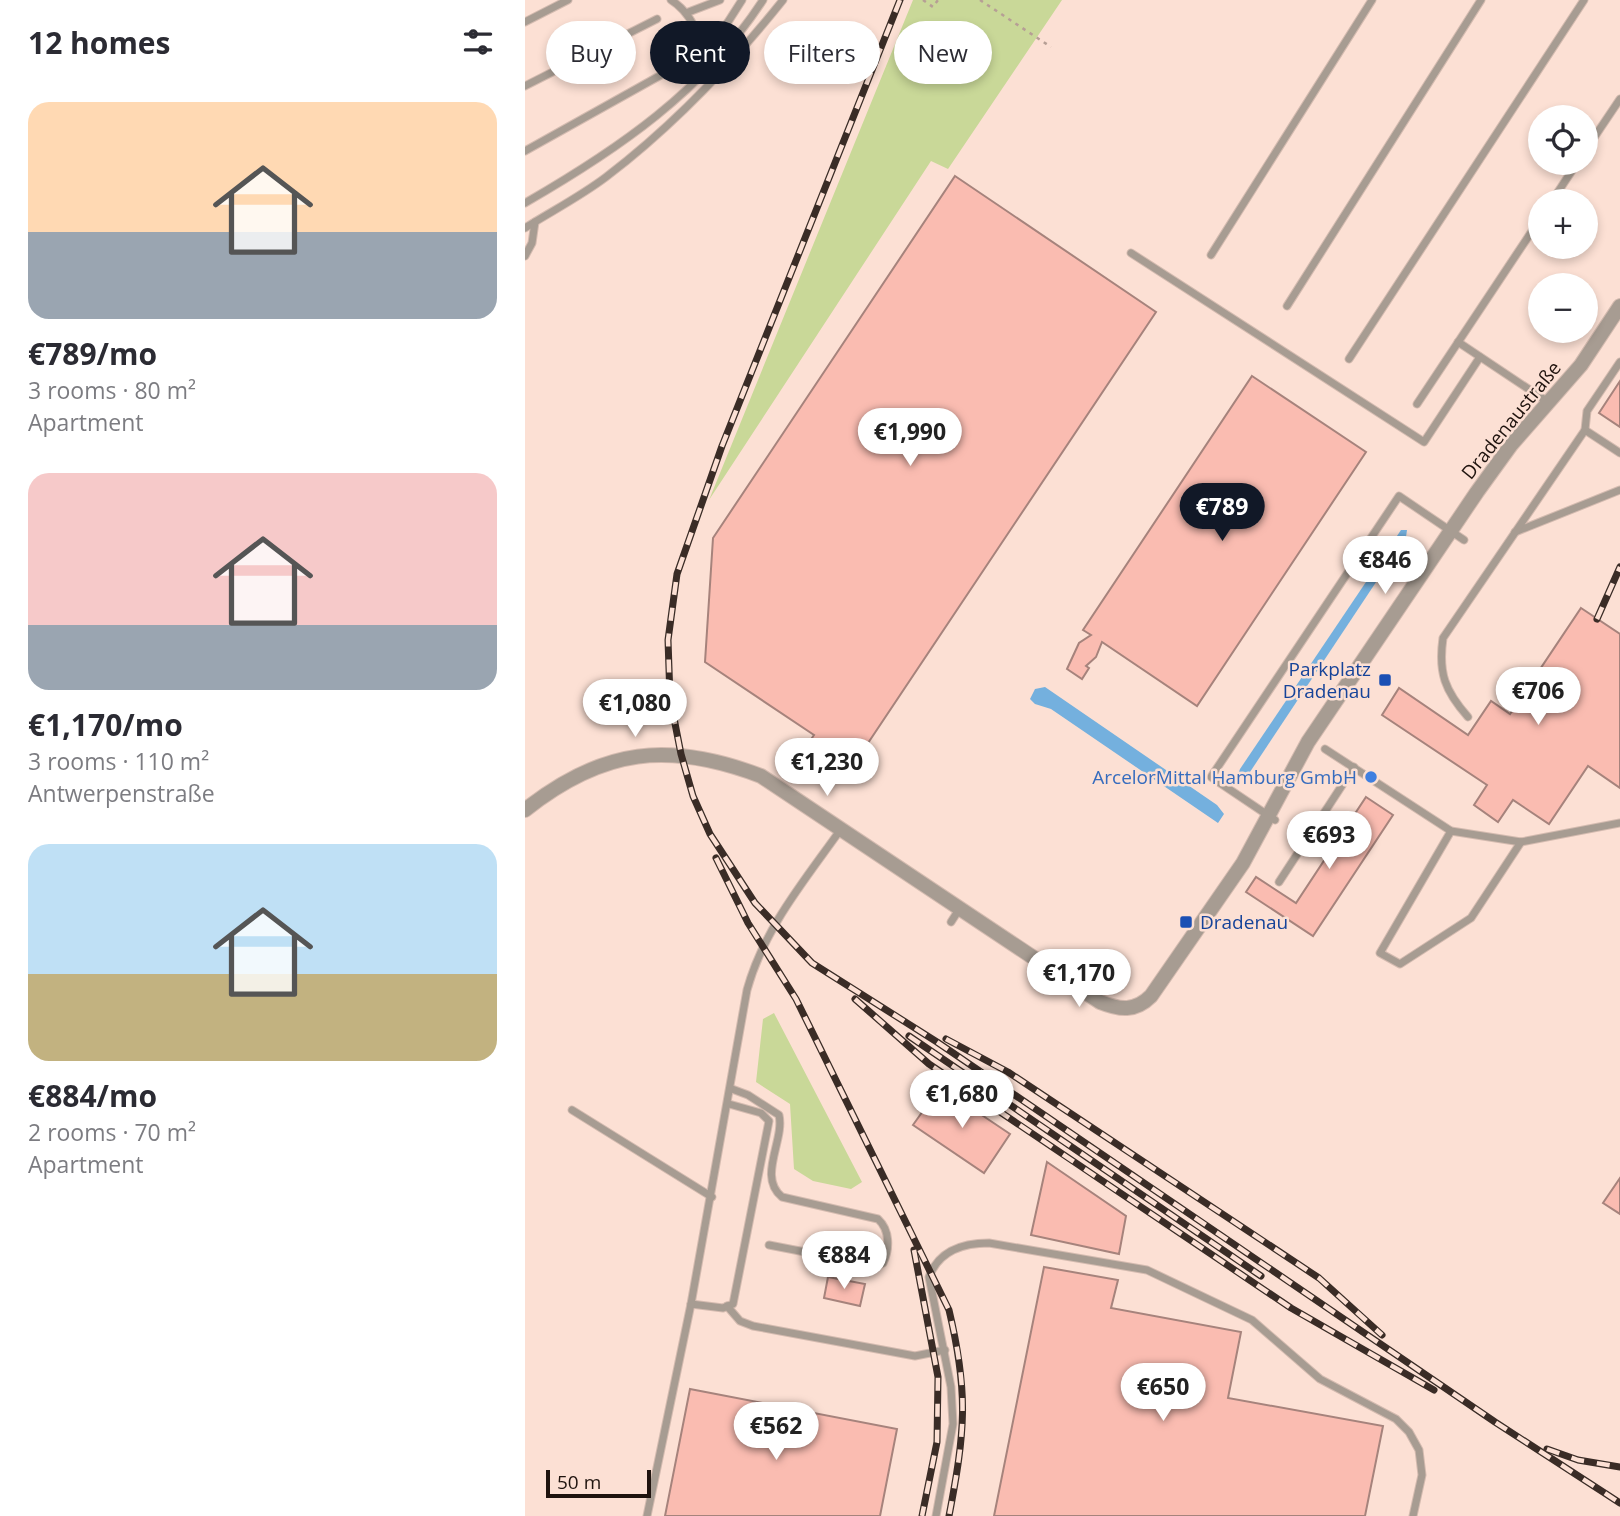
<!DOCTYPE html>
<html lang="en">
<head>
<meta charset="utf-8">
<style>
  :root { --surface:#fff; --page:#f2f2f3; --text:#2b2b33; --muted:#7c7c81; --accent:#111827 }
  body { margin:0; font-family:"Open Sans",sans-serif; background:var(--page); color:var(--text); height:100vh; display:flex; flex-direction:column; font-size:26px; white-space:nowrap }
  * { box-sizing:border-box; margin:0 }
  p { font-size:23px; color:var(--muted) }
  .icon { flex:none; width:38px; height:38px; fill:none; stroke:currentColor; stroke-width:2; stroke-linecap:round; stroke-linejoin:round }
  .map { position:relative; flex:1; overflow:hidden }
  .panel { display:flex; flex-direction:column; background:var(--surface); width:525px }
  .panel>* { flex:none }
  .hud { position:absolute; left:21px; top:21px; width:665px; height:63px; display:flex; gap:14px }
  .buttons { position:absolute; left:1003px; top:105px; display:grid; gap:14px }
  .buttons a { display:grid; place-items:center; width:70px; height:70px; border-radius:50%; background:var(--surface); box-shadow:0 4px 10px #0003; font-size:35px }
  .scale { position:absolute; left:21px; bottom:18px; width:105px; box-sizing:border-box; padding-left:7px; border:4px solid #1f130e; border-top:0; font-size:19px; line-height:24px; white-space:nowrap; color:#1f130e; -webkit-text-stroke:5px #fce0d4; paint-order:stroke }
  .price { position:absolute; translate:-50% -60px; padding:0 16px; border-radius:24px; background:#fff; color:#222; font-size:23px; line-height:46px; filter:drop-shadow(0 2px 4px #0008) }
  .price::after { content:''; position:absolute; left:50%; top:42px; width:21px; height:16px; margin-left:-10px; background:inherit; clip-path:polygon(0 0,100% 0,50% 100%) }
  .price.on { background:var(--accent); color:#fff }
  ul { padding:0; list-style:none }
  li { display:grid; align-content:center; gap:14px; height:371px; padding:0 28px }
  li span { display:grid; place-items:center; height:217px; border-radius:21px; color:#555 }
  li>.icon { margin-inline-start:auto }
  span .icon { width:126px; height:126px; fill:#fffc; stroke-width:1 }
  li b { font-size:30px }
  h2 { display:flex; justify-content:space-between; align-items:center; height:84px; padding:0 28px; font-size:30px }
  .tag { padding:0 24px; border-radius:32px; background:var(--surface); box-shadow:0 4px 10px #0003; font-size:24px; line-height:63px }
  .tag.on { background:var(--accent); color:#fff }
  main { display:flex; flex:1; min-height:0 }
  .map>svg:first-child { display:block }
</style>
</head>
<body>
<main>
<section class="panel">
<h2>12 homes<svg class="icon" aria-label="filters" viewBox="0 0 24 24"><path d="M4 7h16M4 17h16"/><circle cx="9" cy="7" r="2"/><circle cx="15" cy="17" r="2"/></svg></h2>
<ul>
<li><span style="background:linear-gradient(#ffd9b3 60%,#9aa5b1 0)"><svg class="icon" aria-label="home" viewBox="0 0 24 24"><path d="M3 11l9-7 9 7M6 9v11h12V9"/></svg></span><div><b>€789/mo</b><p>3 rooms · 80 m²</p><p>Apartment</p></div></li>
<li><span style="background:linear-gradient(#f6c9c9 70%,#9aa5b1 0)"><svg class="icon" aria-label="home" viewBox="0 0 24 24"><path d="M3 11l9-7 9 7M6 9v11h12V9"/></svg></span><div><b>€1,170/mo</b><p>3 rooms · 110 m²</p><p>Antwerpenstraße</p></div></li>
<li><span style="background:linear-gradient(#bfe0f5 60%,#c2b280 0)"><svg class="icon" aria-label="home" viewBox="0 0 24 24"><path d="M3 11l9-7 9 7M6 9v11h12V9"/></svg></span><div><b>€884/mo</b><p>2 rooms · 70 m²</p><p>Apartment</p></div></li>
</ul>
</section>
<div class="map">
<svg width="1095" height="1516" viewBox="0 0 1095 1516">
  <rect width="100%" height="100%" fill="#fce0d4"/>
  <g fill="#c9d898">
    <path d="M388 0H537L423 169 406 161 184 500Z"/>
    <path d="M249 1013 337 1182 326 1189 288 1181 269 1169 265 1104 231 1082 238 1019Z"/>
  </g>
  <g fill="#74b0de">
    <path d="M876 530H882L881 537 721 778 716 781 712 777 715 769Z"/>
    <path d="M520 687 692 805 699 814 693 823 526 709 510 704 505 699 510 689Z"/>
  </g>
  <g fill="#fabcb1" stroke="#a6837c" stroke-width="2">
    <path d="M430 176 631 312 321 776 280 748 289 735 180 662 188 538Z"/>
    <path d="M727 376 841 452 672 706 577 642 571 657 561 666 564 668 557 679 542 669 554 643 566 635 558 630Z"/>
    <path d="M1095 381V427L1074 413Z"/>
    <path d="M1056 608 1095 634V788L1063 766 1024 824 988 800 973 822 949 805 962 785 857 715 874 688 943 735 966 701 985 714Z"/>
    <path d="M841 797 868 815 788 936 721 892 731 877 771 903Z"/>
    <path d="M415 1087 485 1134 459 1173 388 1125Z"/>
    <path d="M522 1162 601 1216 594 1254 506 1235Z"/>
    <path d="M1095 1178V1214L1078 1203Z"/>
    <path d="M519 1267 593 1280 586 1308 716 1332 703 1398 858 1426 840 1516H469Z"/>
    <path d="M303 1277 340 1284 335 1306 299 1298Z"/>
    <path d="M165 1389 372 1429 355 1516H140Z"/>
  </g>
  <g fill="none" stroke-linecap="round" stroke-linejoin="round">
    <g stroke="#d4bbb0" stroke-width="9">
      <g id="service">
        <path d="M146 0C170 15 176 43 185 68"/>
        <path d="M161 13 195 0"/>
        <path d="M0 22 43 0"/>
        <path d="M0 86 132 19"/>
        <path d="M0 151 179 51 194 36 217 0"/>
        <path d="M1060 151 1095 99"/>
        <path d="M1027 201 1052 163"/>
        <path d="M0 203C92 150 179 91 238 0"/>
        <path d="M0 228C27 211 56 196 81 177 148 126 206 65 258 0"/>
        <path d="M606 253 899 442 955 357"/>
        <path d="M686 255 847 0"/>
        <path d="M0 256 7 243 10 222"/>
        <path d="M762 306 956 0"/>
        <path d="M933 342 1023 402"/>
        <path d="M824 359 1059 0"/>
        <path d="M892 404 1015 219"/>
        <path d="M1060 430 1095 453"/>
        <path d="M990 532 1095 490"/>
        <path d="M943 717C920 691 913 673 918 638L1060 430 1062 411 1095 362"/>
        <path d="M800 749 926 831 996 842 1095 823"/>
        <path d="M750 820 686 777 874 496 939 540"/>
        <path d="M926 831 855 953 875 964 946 918 996 842"/>
        <path d="M754 882 829 767"/>
        <path d="M426 922 435 908"/>
        <path d="M207 1089 223 1095 254 1115C260 1140 232 1177 257 1197L353 1219C365 1230 365 1249 358 1263L352 1266 244 1245"/>
        <path d="M47 1110 187 1197"/>
        <path d="M166 1304 198 1308 208 1304 244 1121 236 1113 204 1104"/>
        <path d="M202 1306 215 1321 228 1326 390 1356 420 1350"/>
        <path d="M122 1516 166 1304 222 990C239 928 280 880 316 829"/>
        <path d="M411 1516 428 1424 426 1387 404 1277C414 1250 439 1243 464 1243L622 1270 727 1320 795 1379 871 1419 884 1432 894 1450 897 1475 888 1516"/>
      </g>
    </g>
    <g stroke="#d4bbb0" stroke-width="16">
      <path id="minor" d="M0 810C78 748 144 741 236 776L575 1002C595 1010 610 1012 626 996L718 863 783 742 952 492 986 445 1056 365 1095 306"/>
    </g>
    <g stroke="#b69f95" stroke-width="2.5" stroke-dasharray="3.5 5" stroke-linecap="butt">
      <path d="M398 0 408 7 413 0"/>
      <path d="M455 0 526 47"/>
    </g>
    <use href="#service" stroke="#a79c92" stroke-width="7"/>
    <use href="#minor" stroke="#a79c92" stroke-width="14"/>
    <g stroke="#3a2c26" stroke-width="7">
      <g id="rail">
        <path d="M375 0 197 446 152 574 143 640 145 698 156 754 168 796 185 834 230 903 287 963 412 1042 970 1422 1095 1503"/>
        <path d="M1072 619 1095 567"/>
        <path d="M191 858 223 923 271 999 424 1310C444 1394 440 1432 424 1516"/>
        <path d="M330 999 404 1064 766 1308 909 1390"/>
        <path d="M384 1036 736 1276"/>
        <path d="M421 1039 483 1072 794 1278 857 1335"/>
        <path d="M389 1250 413 1377 412 1442 397 1516"/>
        <path d="M1022 1449 1053 1460 1095 1467"/>
      </g>
    </g>
    <use href="#rail" stroke="#fce0d4" stroke-width="4.5" stroke-dasharray="13" stroke-linecap="butt"/>
  </g>
  <g fill="#1a4fb4" stroke="#fce0d4" stroke-width="2.5">
    <rect x="853" y="673" width="14" height="14" rx="3.5"/>
    <rect x="654" y="915" width="14" height="14" rx="3.5"/>
  </g>
  <circle fill="#3f7fe0" stroke="#fce0d4" stroke-width="2.5" cx="846" cy="777" r="7"/>
  <g text-anchor="middle" stroke-width="5" stroke-linejoin="round" paint-order="stroke">
    <g font-size="19" fill="#1f130e" stroke="#fce0d4">
      <text transform="translate(986 420) rotate(-51)" y="7">Dradenaustraße</text>
    </g>
    <g font-size="19" fill="#164399" stroke="#fce0d4" text-anchor="end">
      <text x="846" y="676">Parkplatz<tspan x="846" dy="22">Dradenau</tspan></text>
      <text x="675" y="929" text-anchor="start">Dradenau</text>
    </g>
    <g font-size="19" fill="#366cbe" stroke="#fce0d4" text-anchor="end">
      <text x="832" y="784">ArcelorMittal Hamburg GmbH</text>
    </g>
  </g>
</svg>
<div class="buttons">
<a><svg class="icon" aria-label="locate" viewBox="0 0 24 24"><circle cx="12" cy="12" r="6"/><path d="M12 2v4M12 18v4M2 12h4M18 12h4"/></svg></a>
<a>+</a>
<a>−</a>
</div>
<div class="scale">50 m</div>
<b class="price" style="left:385px;top:468px">€1,990</b>
<b class="price on" style="left:697px;top:543px">€789</b>
<b class="price" style="left:860px;top:596px">€846</b>
<b class="price" style="left:1013px;top:727px">€706</b>
<b class="price" style="left:110px;top:739px">€1,080</b>
<b class="price" style="left:302px;top:798px">€1,230</b>
<b class="price" style="left:804px;top:871px">€693</b>
<b class="price" style="left:554px;top:1009px">€1,170</b>
<b class="price" style="left:437px;top:1130px">€1,680</b>
<b class="price" style="left:319px;top:1291px">€884</b>
<b class="price" style="left:638px;top:1423px">€650</b>
<b class="price" style="left:251px;top:1462px">€562</b>
<div class="hud">
<a class="tag">Buy</a>
<a class="tag on">Rent</a>
<a class="tag">Filters</a>
<a class="tag">New</a>
</div>
</div>
</main>
</body>
</html>
